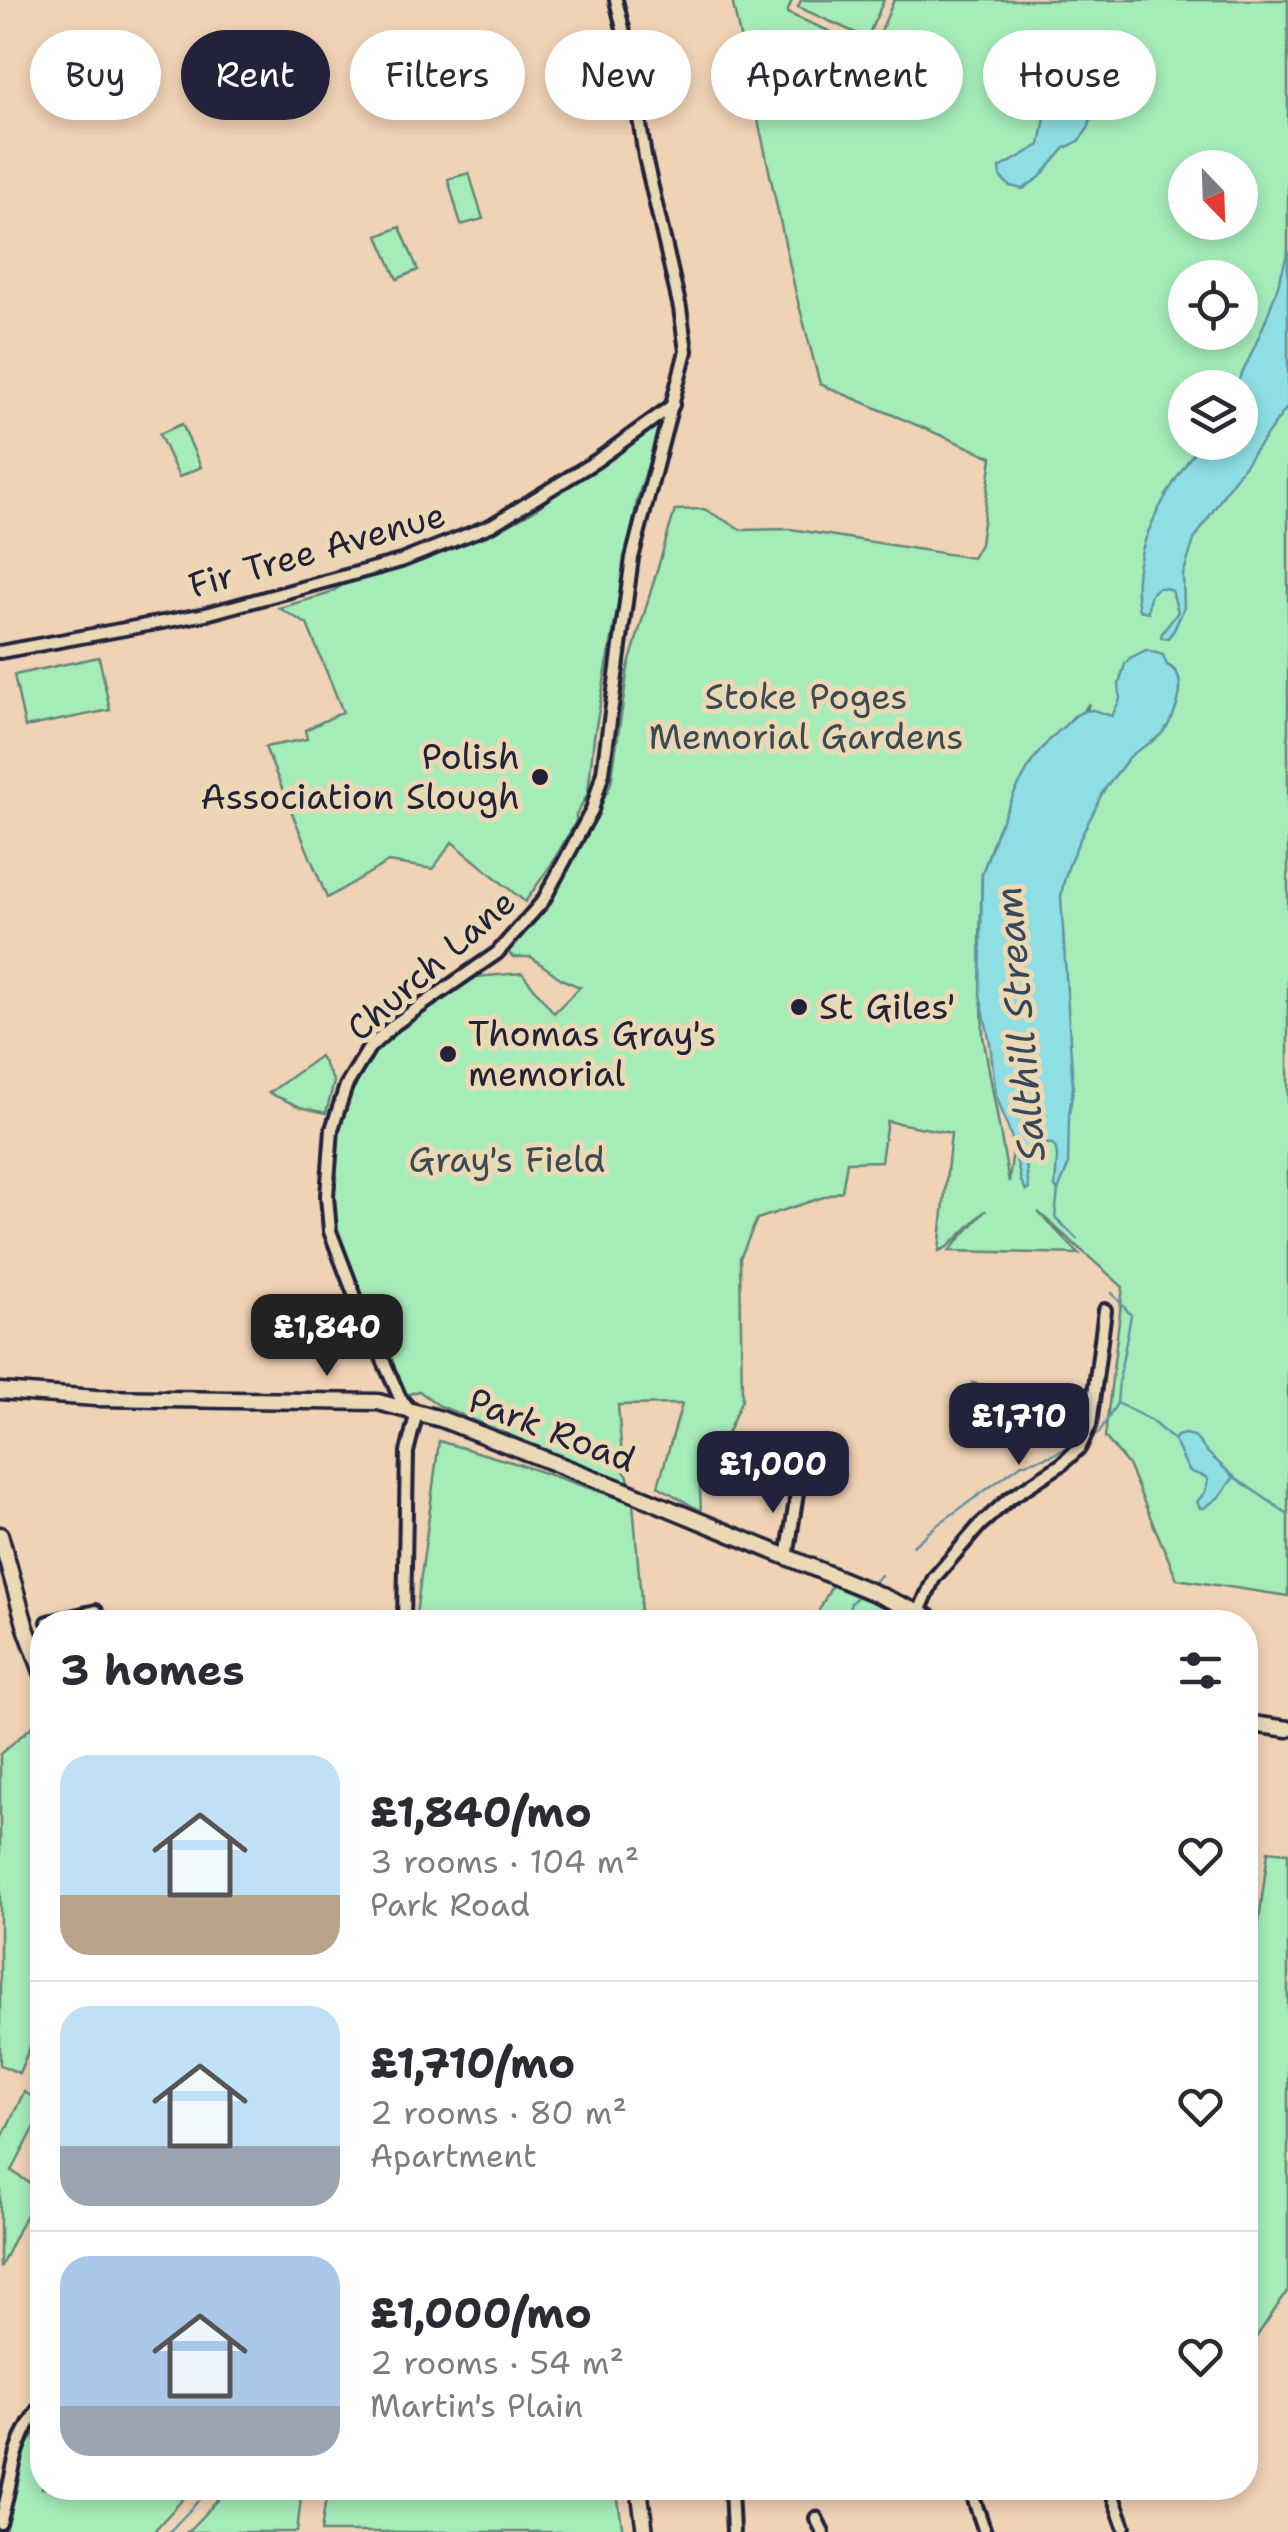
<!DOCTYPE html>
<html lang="en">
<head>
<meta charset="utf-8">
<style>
  :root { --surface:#fff; --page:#f2f2f3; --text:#2b2b33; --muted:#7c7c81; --line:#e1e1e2; --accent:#22223b }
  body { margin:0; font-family:"Shantell Sans",sans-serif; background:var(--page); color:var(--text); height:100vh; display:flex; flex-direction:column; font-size:38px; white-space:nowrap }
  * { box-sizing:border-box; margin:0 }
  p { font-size:32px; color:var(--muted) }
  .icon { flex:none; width:55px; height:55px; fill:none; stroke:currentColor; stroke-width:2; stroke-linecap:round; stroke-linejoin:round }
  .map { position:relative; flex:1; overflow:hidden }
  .sheet { position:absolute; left:30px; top:1610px; width:1228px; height:890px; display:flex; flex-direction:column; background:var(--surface); border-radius:40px; box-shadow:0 5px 15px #0003 }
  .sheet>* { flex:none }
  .top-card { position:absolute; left:30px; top:30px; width:1230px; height:90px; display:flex; gap:20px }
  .needle { width:65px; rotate:157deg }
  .fabs { position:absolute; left:1168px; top:150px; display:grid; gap:20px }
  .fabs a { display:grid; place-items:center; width:90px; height:90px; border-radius:50%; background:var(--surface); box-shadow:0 5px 15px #0003; font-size:50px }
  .price { position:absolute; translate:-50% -85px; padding:0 22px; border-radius:20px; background:var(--accent); color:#fff; font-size:32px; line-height:65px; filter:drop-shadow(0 2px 5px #0008) }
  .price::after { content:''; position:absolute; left:50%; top:60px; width:30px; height:22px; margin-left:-15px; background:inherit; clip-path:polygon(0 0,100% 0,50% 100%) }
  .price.active { background:#222; color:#fff }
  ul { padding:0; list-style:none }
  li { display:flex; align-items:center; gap:30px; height:250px; padding:0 30px }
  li+li { border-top:2px solid var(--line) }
  li span { display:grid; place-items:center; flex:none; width:280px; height:200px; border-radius:30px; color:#555 }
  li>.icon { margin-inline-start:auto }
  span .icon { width:120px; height:120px; fill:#fffc; stroke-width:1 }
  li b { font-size:42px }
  h2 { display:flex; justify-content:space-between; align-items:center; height:120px; padding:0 30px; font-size:42px }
  .tag { padding:0 35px; border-radius:45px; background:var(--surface); box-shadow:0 5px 15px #0003; font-size:35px; line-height:90px }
  .tag.active { background:var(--accent); color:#fff }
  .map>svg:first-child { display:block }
</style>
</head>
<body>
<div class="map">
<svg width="1288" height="2532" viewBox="0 0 1288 2532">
  <rect width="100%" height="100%" fill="#f0d2b5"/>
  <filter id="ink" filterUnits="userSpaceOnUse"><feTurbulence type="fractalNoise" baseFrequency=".01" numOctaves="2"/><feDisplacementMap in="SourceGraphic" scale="20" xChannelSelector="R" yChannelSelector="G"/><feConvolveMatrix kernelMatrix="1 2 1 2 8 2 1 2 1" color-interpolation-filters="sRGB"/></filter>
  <g filter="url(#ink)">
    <g fill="#a5ecb9" stroke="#64877a" stroke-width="2.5" fill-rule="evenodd">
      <path d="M732 0H792L787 13 873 50 894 0H1288V1596L1177 1579 1128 1465 1105 1437 1123 1287 1038 1212 1079 1254 949 1251 986 1210 949 1246 939 1251 951 1133 887 1121 881 1161 847 1162 842 1191 757 1219 740 1258 742 1399 727 1434 699 1469 701 1511 658 1486 682 1404 618 1405 623 1471 627 1474 630 1485 438 1405 419 1391 403 1396 337 1232 332 1190 336 1132 353 1080 392 1031 476 977 522 973 554 1013 580 987 563 980 531 957H513L507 951 536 914 592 824 611 783 628 668 675 510 704 509 742 530 791 529 972 558 980 544 992 457 820 384 796 294ZM1185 168H1240V222H1185ZM1185 278H1240V332H1185ZM1185 388H1240V442H1185ZM1089 703 1045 888 1009 1182 983 1036 980 940 982 874 997 831 1033 760 1074 716 1084 711Z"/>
      <path d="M801 0H884L867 38 798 7Z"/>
      <path d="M469 173 483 219 461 225 448 179Z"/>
      <path d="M400 227 418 270 397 279 378 236Z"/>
      <path d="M182 424 201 467 179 477 159 434Z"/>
      <path d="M652 424 660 426 637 500 594 737 588 793 576 815V821L551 865 525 902 452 842 433 869 388 862 327 898 265 747 307 739 305 730 343 712 307 624 279 608 328 594 368 569 487 536 533 511Z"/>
      <path d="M99 657 110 710 25 727 14 675Z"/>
      <path d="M320 1056 334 1082 326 1113 300 1107 269 1093Z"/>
      <path d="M972 1383 1020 1391 1017 1413 969 1405Z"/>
      <path d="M439 1441 518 1464 633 1503 641 1599 639 1622H415Z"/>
      <path d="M833 1583 915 1619 913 1622H813Z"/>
      <path d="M42 1718V2018L19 2073 0 2065V1754Z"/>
      <path d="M1268 1851 1288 1853V2290L1245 2354V1922H1259Z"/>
      <path d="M24 2092 42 2102V2113L12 2171 38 2189 0 2268V2142Z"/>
      <path d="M42 2424V2488H193L153 2532H4L22 2454Z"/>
      <path d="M230 2488H302L297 2532H187Z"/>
      <path d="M331 2488H616L623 2532H321L324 2510Z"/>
    </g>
    <g fill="#8ddfe4" stroke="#6293a0" stroke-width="2.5">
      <path d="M1076 99 1092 110 1089 127 1079 141 1065 148 1040 177 1023 189 1010 186 1001 178 1000 168 1040 145 1046 112Z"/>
      <path d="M1288 250V406L1228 488 1194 540 1183 575 1184 608 1174 630 1168 638H1161L1162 633 1178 612 1172 591C1153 581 1148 596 1148 612L1139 610C1126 550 1168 490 1200 443L1240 442V388L1235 387C1258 343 1276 299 1288 250Z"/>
      <path d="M1146 650 1163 655 1167 665C1191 676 1177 715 1163 732 1154 744 1136 748 1127 760 1120 770 1111 780 1104 790 1100 796 1097 805 1094 811 1080 839 1065 866 1061 897L1073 1088 1069 1116 1068 1166 1058 1191 1055 1187 1057 1158 1056 1149 1052 1144C1019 1140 1026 1166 1029 1189L1026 1191 1021 1181 1012 1139 996 1095 990 1043 980 995 982 874 997 831 1015 792 1033 760 1050 739 1075 716 1084 711 1093 710 1112 716 1120 699 1119 684 1125 664 1130 658Z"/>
      <path d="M1184 1434 1194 1436 1208 1453 1234 1477 1219 1497 1204 1508H1200L1197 1502 1205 1492 1208 1480 1206 1477 1191 1472 1188 1469 1174 1440 1177 1436Z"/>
    </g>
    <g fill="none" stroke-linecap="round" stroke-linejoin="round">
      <g stroke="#6293a0" stroke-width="2.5">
        <path d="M1058 1190 1055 1217 1077 1239"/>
        <path d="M1117 1403 1150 1420 1174 1440"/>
        <path d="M1093 1436 1099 1433 1117 1403 1119 1379 1131 1315 1112 1293"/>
        <path d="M1231 1475 1288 1514"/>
        <path d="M913 1546 937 1525 1022 1464 1050 1456 1074 1445"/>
        <path d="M873 1583 881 1575"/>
        <path d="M845 1622 851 1603 859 1595"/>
        <path d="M169 2532 211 2488"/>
      </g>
      <g stroke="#22223b" stroke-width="18">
        <g id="minor">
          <path d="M0 652 206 614 401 561 492 525 596 461 673 405"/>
          <path d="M787 1558 799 1480"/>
          <path d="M918 1614 934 1578 980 1525 1010 1498 1062 1464 1080 1447 1090 1425 1105 1310"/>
          <path d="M48 1622 96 1611"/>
          <path d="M404 1622 407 1452 416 1416 400 1398 356 1299 330 1231 327 1196 332 1129 346 1086 369 1048 395 1024 497 953 543 901 592 810 603 772 632 558 686 351 680 308 645 157 629 53 616 0"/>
          <path d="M731 2488 733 2532"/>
          <path d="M970 2488 985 2532"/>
          <path d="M1110 2488 1124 2526"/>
          <path d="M816 2518 823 2532"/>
          <path d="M0 2523C14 2477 11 2444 42 2404"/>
        </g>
      </g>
      <g stroke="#22223b" stroke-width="21">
        <g id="major">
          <path d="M0 1391 96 1398 378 1402 441 1419 629 1492 877 1594 939 1622"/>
          <path d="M0 1535 26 1628 42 1672"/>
          <path d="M1245 1723 1288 1729"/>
          <path d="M639 2488 645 2532"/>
        </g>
      </g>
      <use href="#minor" stroke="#ebd9b6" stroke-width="10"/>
      <use href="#major" stroke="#ebd9b6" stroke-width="14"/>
    </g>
  </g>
  <g fill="#22223b" stroke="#ebd9b6" stroke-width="4">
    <circle cx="540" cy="777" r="10"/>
    <circle cx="799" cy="1007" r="10"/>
    <circle cx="448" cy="1054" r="10"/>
  </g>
  <g text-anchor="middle" stroke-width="10" stroke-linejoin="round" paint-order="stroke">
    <g font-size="35" fill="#22223b" stroke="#ebd9b6">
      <text transform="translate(317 550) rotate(-16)" y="12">Fir Tree Avenue</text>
      <text transform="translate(431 965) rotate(-41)" y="12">Church Lane</text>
      <text transform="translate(552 1430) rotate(21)" y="12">Park Road</text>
    </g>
    <g font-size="35" fill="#3c4a54" stroke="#ebd9b6">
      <text x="806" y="709">Stoke Poges<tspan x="806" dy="40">Memorial Gardens</tspan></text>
      <text x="507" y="1172">Gray's Field</text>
    </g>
    <g font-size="35" fill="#22223b" stroke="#ebd9b6" text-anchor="start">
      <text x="520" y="769" text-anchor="end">Polish<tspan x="520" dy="40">Association Slough</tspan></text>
      <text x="819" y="1019">St Giles'</text>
      <text x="468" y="1046">Thomas Gray's<tspan x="468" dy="40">memorial</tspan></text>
    </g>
    <g font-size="38" font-style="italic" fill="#37485d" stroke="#ebd9b6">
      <text transform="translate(1020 1024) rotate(-95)" y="13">Salthill Stream</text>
    </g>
  </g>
</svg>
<div class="fabs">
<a><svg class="needle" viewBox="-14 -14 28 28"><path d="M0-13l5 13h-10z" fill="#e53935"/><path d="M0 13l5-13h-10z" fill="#7c7c81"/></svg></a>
<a><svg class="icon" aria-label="locate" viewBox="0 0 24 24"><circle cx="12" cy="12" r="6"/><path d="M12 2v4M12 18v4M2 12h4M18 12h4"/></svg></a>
<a><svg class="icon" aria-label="layers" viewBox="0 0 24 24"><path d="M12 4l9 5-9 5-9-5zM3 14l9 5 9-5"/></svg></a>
</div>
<b class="price active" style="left:327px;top:1379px">£1,840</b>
<b class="price" style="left:1019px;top:1468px">£1,710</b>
<b class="price" style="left:773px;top:1516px">£1,000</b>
<div class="top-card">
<a class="tag">Buy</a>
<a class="tag active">Rent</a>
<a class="tag">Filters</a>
<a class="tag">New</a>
<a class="tag">Apartment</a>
<a class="tag">House</a>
</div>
<section class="sheet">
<h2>3 homes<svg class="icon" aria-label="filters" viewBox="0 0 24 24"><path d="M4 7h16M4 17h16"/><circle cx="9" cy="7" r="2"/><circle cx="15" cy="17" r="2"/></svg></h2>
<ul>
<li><span style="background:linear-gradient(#bfe0f5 70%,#b9a48a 0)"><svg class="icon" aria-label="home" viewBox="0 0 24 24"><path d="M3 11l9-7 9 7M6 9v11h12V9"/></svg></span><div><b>£1,840/mo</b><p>3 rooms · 104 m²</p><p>Park Road</p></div><svg class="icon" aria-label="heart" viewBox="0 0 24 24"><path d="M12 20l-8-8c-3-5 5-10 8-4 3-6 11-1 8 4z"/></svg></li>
<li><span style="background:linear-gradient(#bfe0f5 70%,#9aa5b1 0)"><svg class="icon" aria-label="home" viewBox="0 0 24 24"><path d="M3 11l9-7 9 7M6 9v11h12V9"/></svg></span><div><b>£1,710/mo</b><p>2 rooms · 80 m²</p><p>Apartment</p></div><svg class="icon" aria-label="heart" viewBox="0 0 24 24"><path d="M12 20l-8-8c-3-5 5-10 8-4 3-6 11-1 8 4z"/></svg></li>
<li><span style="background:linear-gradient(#a9c7e8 75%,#9aa5b1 0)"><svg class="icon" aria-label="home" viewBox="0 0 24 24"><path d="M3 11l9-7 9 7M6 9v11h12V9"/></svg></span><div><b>£1,000/mo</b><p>2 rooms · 54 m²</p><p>Martin's Plain</p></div><svg class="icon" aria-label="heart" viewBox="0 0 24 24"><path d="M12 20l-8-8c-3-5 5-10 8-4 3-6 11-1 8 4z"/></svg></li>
</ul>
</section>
</div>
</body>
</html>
